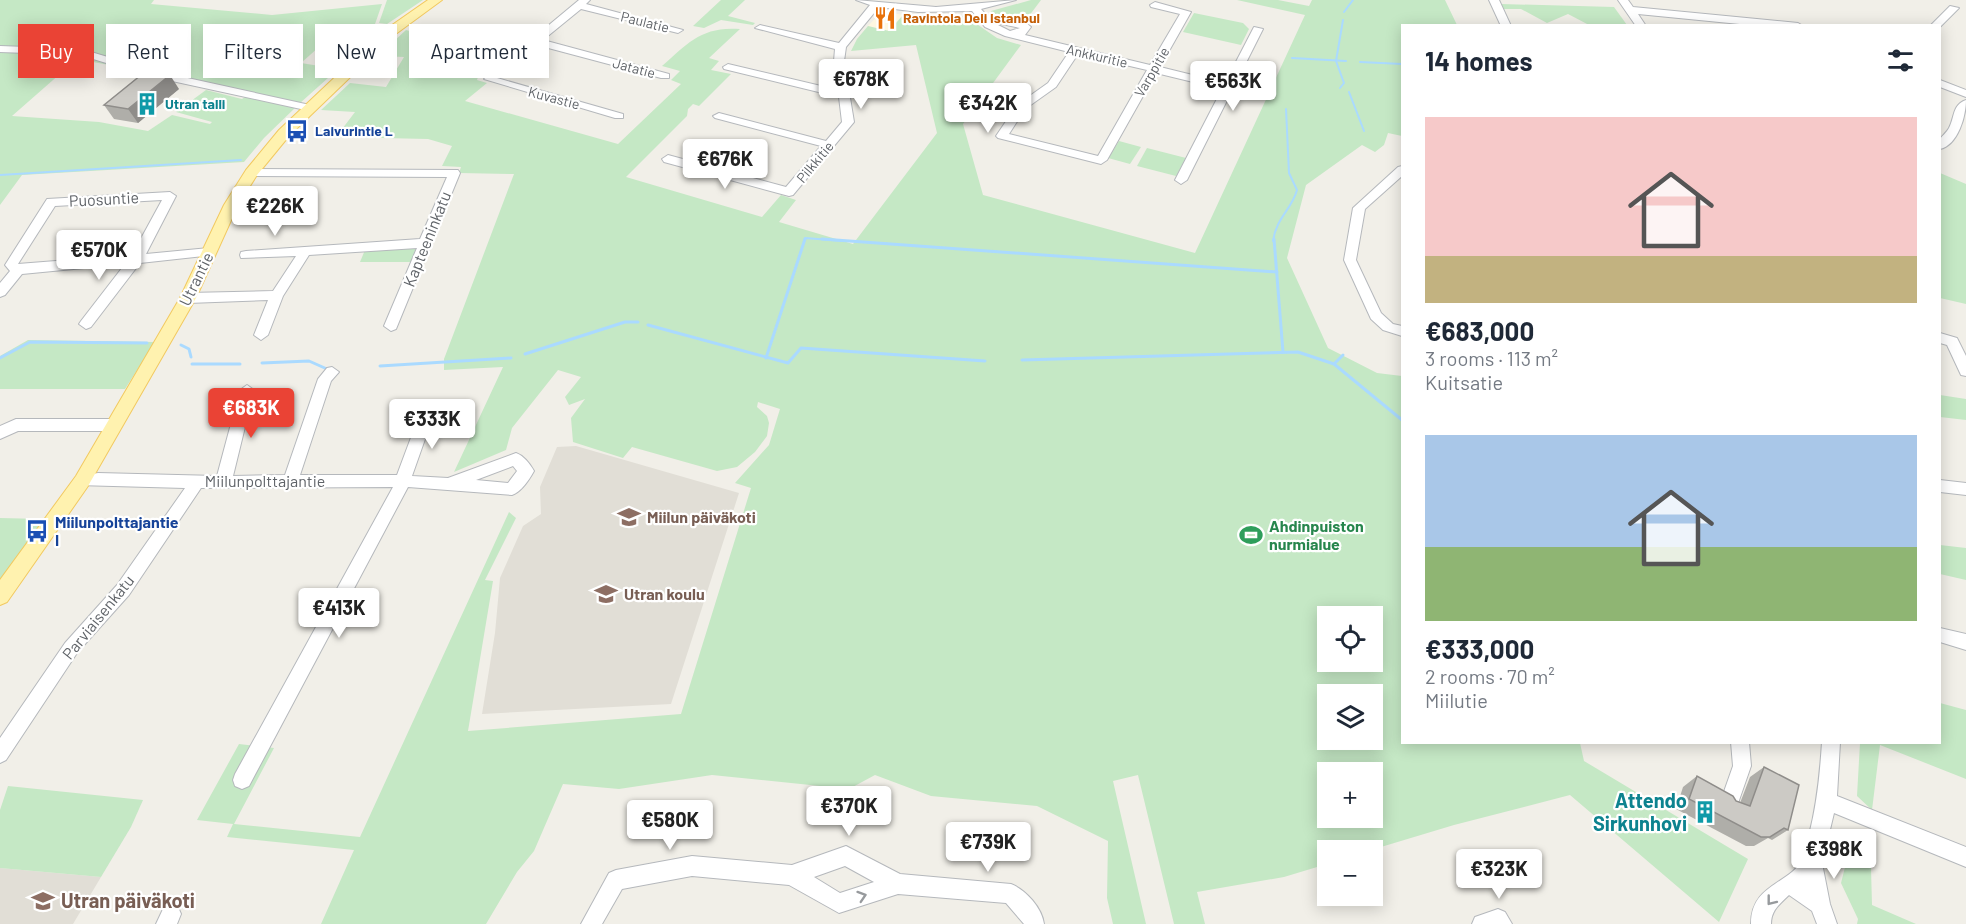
<!DOCTYPE html>
<html lang="en">
<head>
<meta charset="utf-8">
<style>
  :root { --surface:#fff; --page:#f2f2f3; --text:#1f2937; --muted:#747a83; --accent:#ea4335 }
  body { margin:0; font-family:Barlow,sans-serif; background:var(--page); color:var(--text); height:100vh; display:flex; flex-direction:column; font-size:22px; white-space:nowrap }
  * { box-sizing:border-box; margin:0 }
  p { font-size:20px; color:var(--muted) }
  .icon { flex:none; width:33px; height:33px; fill:none; stroke:currentColor; stroke-width:2; stroke-linecap:round; stroke-linejoin:round }
  .map { position:relative; flex:1; overflow:hidden }
  .side { position:absolute; left:1401px; top:24px; width:540px; height:720px; display:flex; flex-direction:column; background:var(--surface); border-radius:0px; box-shadow:0 3px 15px #0003 }
  .side>* { flex:none }
  .hud { position:absolute; left:18px; top:24px; width:570px; height:54px; display:flex; gap:12px }
  .tools { position:absolute; left:1317px; top:606px; display:grid; gap:12px }
  .tools a { display:grid; place-items:center; width:66px; height:66px; border-radius:0px; background:var(--surface); box-shadow:0 3px 15px #0003; font-size:30px }
  .price { position:absolute; translate:-50% -51px; padding:0 14px; border-radius:6px; background:#fff; color:#222; font-size:20px; line-height:39px; filter:drop-shadow(0 2px 3px #0008) }
  .price::after { content:''; position:absolute; left:50%; top:36px; width:18px; height:14px; margin-left:-9px; background:inherit; clip-path:polygon(0 0,100% 0,50% 100%) }
  .price.active { background:var(--accent); color:#fff }
  ul { padding:0; list-style:none }
  li { display:grid; align-content:center; gap:12px; height:318px; padding:0 24px }
  li span { display:grid; place-items:center; height:186px; border-radius:0px; color:#555 }
  li>.icon { margin-inline-start:auto }
  span .icon { width:108px; height:108px; fill:#fffc; stroke-width:1 }
  li b { font-size:26px }
  h2 { display:flex; justify-content:space-between; align-items:center; height:72px; padding:0 24px; font-size:26px }
  .tag { padding:0 21px; border-radius:0px; background:var(--surface); box-shadow:0 3px 15px #0003; font-size:21px; line-height:54px }
  .tag.active { background:var(--accent); color:#fff }
  .map>svg:first-child { display:block }
</style>
</head>
<body>
<div class="map">
<svg width="1966" height="924" viewBox="0 0 1966 924">
  <rect width="100%" height="100%" fill="#f1efe8"/>
  <path fill="#fef7e0" d="M882 11 903 15 889 31 868 26Z"/>
  <g fill="#e1ded6">
    <path d="M576 446 739 493 671 704 482 714 495 633 500 578 523 526 541 514 540 487 557 447Z"/>
    <path d="M0 868 101 877 73 924H0Z"/>
  </g>
  <g fill="#c5e8c5" fill-rule="evenodd">
    <path d="M0 0H154L151 4 272 15 382 4 375 24 330 28 319 47 301 63 338 69 299 104 200 82 77 59 12 116 99 122 148 131 172 115 210 124 212 122 176 112 206 90 242 99 248 95 297 106 264 138 244 162 22 175 0 205Z"/>
    <path d="M387 0H423L387 24 379 23Z"/>
    <path d="M721 0H745L728 16 755 23 753 25 721 20 704 28 693 26Z"/>
    <path d="M1031 0H1041L1026 20 990 14 991 11Z"/>
    <path d="M1237 0H1278L1309 6 1312 0H1445L1457 25 1402 26V136L1388 133 1384 145 1375 152 1362 145 1306 185 1287 258 1328 348 1377 373 1402 376V742L1580 743 1584 761 1748 859 1719 922 1570 795 1454 825 1371 850H1328L1327 864 1284 877 1197 892 1205 924H1174L1138 775 1113 781 1146 924H1113L1107 898 1108 841 1037 806 931 796 875 775 849 789 712 775 619 789 563 784 534 851 517 872 486 924H321L354 850 227 837 233 824 197 820 239 744 274 748 234 824 360 837 509 512 516 518 485 580 493 581 468 731 681 714 751 488 735 483 769 445 780 409 758 402 757 407 767 416 769 423 767 436 755 452 737 467 717 471 632 447 623 458 573 442 571 418 585 399 569 405 565 397 581 377 558 370 512 428 506 450 454 472 503 367 444 370V359L514 174 459 173 461 167 442 166 452 146 428 139 336 137 355 112 321 110 350 83 386 87 404 57 378 56 406 30 503 57 478 77 477 80 487 83 465 101 618 144 681 84 671 80 680 71 662 66C688 43 702 26 740 29L709 58 719 61 711 70 731 74 699 106 693 104 688 109 687 116 626 177 762 217 781 195 796 200 779 222 853 244 937 133 916 45 851 51 857 39 868 26 889 31 903 15 965 16 997 38 1021 45 963 124 983 195 1195 253 1305 15ZM1328 616H1372V662H1328ZM1328 694H1372V740H1328ZM1328 772H1372V818H1328Z"/>
    <path d="M1501 4 1614 7 1627 25H1589L1568 14 1547 23 1521 9H1504Z"/>
    <path d="M1194 13 1243 23 1249 29 1241 45 1183 32Z"/>
    <path d="M1119 141 1141 147 1130 164 1108 158Z"/>
    <path d="M1147 148 1186 158 1176 176 1137 166Z"/>
    <path d="M1940 173 1966 184V304L1940 298Z"/>
    <path d="M416 248 411 262H360L365 250Z"/>
    <path d="M28 340 155 342 125 389H0V356Z"/>
    <path d="M1940 395 1966 399V420L1940 417Z"/>
    <path d="M0 518 43 519 27 548 0 584Z"/>
    <path d="M1940 545 1966 548V580L1940 574Z"/>
    <path d="M1940 703 1966 710V779L1880 745 1872 810 1857 796 1860 743 1940 742Z"/>
    <path d="M8 786 143 800 131 827 101 877 0 868V810Z"/>
    <path d="M1870 831 1872 905 1916 924H1857L1858 919 1841 883 1854 832Z"/>
  </g>
  <g fill="none" stroke-linecap="round" stroke-linejoin="round">
    <g stroke="#aadaff" stroke-width="2">
      <path d="M1344 12 1353 0"/>
      <path d="M1292 58 1346 61"/>
      <path d="M1360 62 1402 64"/>
      <path d="M1340 88 1344 83 1336 61 1343 20"/>
      <path d="M1349 92 1364 131"/>
      <path d="M0 175 241 160"/>
      <path d="M804 241 805 238 843 241"/>
      <path d="M1273 241C1276 218 1292 209 1297 190L1289 173 1286 109"/>
    </g>
    <g stroke="#aadaff" stroke-width="3">
      <path d="M822 239 1277 272"/>
      <path d="M1274 239 1283 352"/>
      <path d="M648 325 788 363 801 348 985 361"/>
      <path d="M181 345 189 349 191 357"/>
      <path d="M525 354 625 322H638"/>
      <path d="M0 358 30 342 147 343"/>
      <path d="M766 358 805 239"/>
      <path d="M1022 360 1298 352 1334 364 1402 420"/>
      <path d="M262 363 309 361 327 369"/>
      <path d="M192 364H240"/>
      <path d="M1334 364 1343 355"/>
      <path d="M380 366 511 358"/>
    </g>
    <g stroke="#b5b8bc" stroke-width="2">
      <g id="minor">
        <path d="M579 0H590L586 4 683 30 678 33 581 9 543 40 669 74V78H661L537 45 497 78 623 114V118H615L484 79Z"/>
        <path d="M856 0 936 7 1016 0 981 9 986 15C1001 17 1020 17 1031 27L1025 35 1150 65 1180 14 1151 7 1150 5 1155 2 1191 12 1160 67 1225 83 1254 27 1263 29 1187 180 1181 184 1175 180 1222 89 1156 73 1107 160 1101 164 998 138 996 136 1017 105 1048 83 1069 52 1005 36 985 27 972 11 918 12 879 7 846 47 844 61 854 122 793 195 789 196 664 162 662 159 668 155 786 187 821 146 715 118 713 116 719 113 826 141 842 122 839 97 724 69 723 67 728 64 838 90 834 61 835 49 755 28 760 25 839 43 870 5ZM992 22 1020 28 1010 31ZM1078 54 1147 70 1098 156 1009 134 1025 109 1056 87Z"/>
        <path d="M1489 0H1499L1511 26H1501Z"/>
        <path d="M1618 0H1628L1633 7 1798 23 1803 26H1760L1638 14 1646 26H1636Z"/>
        <path d="M1950 6 1959 8 1940 27V26H1930Z"/>
        <path d="M0 46 81 49 151 70 310 105 316 108 310 111 149 76 80 55 0 52Z"/>
        <path d="M1940 80 1966 90V97L1940 87Z"/>
        <path d="M1966 100C1966 116 1958 145 1940 149V139C1942 136 1947 132 1949 128 1955 117 1952 105 1966 100Z"/>
        <path d="M1402 166V176L1365 209 1356 260 1381 313 1393 324 1402 326V336L1383 330 1371 319 1344 260 1353 208 1398 167Z"/>
        <path d="M251 169 458 170 460 173 396 329 391 331 384 326 417 248 309 255 283 296 268 335 261 340 254 335 268 300 188 303 181 298 188 293 273 291 296 256 241 258 240 255 241 252 246 251 420 239 447 177 247 176V170Z"/>
        <path d="M170 192 176 196 146 254 209 248 213 249 215 252 213 255 140 263 91 327 86 329 79 324 81 321 125 264 22 274 5 295 0 297V283L10 271 5 265 47 199ZM162 200 132 255 18 264 55 206Z"/>
        <path d="M1940 333 1957 338 1966 356V376L1961 375 1947 345 1940 343Z"/>
        <path d="M332 367 339 372 331 381 300 475H397L422 408 424 404H434L436 408 412 476 448 478 516 453C524 456 530 464 534 471 529 480 521 492 512 495L408 487 249 786 242 789 235 786 233 780 235 774 393 487 201 488 129 595 77 653 6 760 0 763V738L65 643 117 585 185 488 77 485 74 481 77 477 98 473 217 476 240 390 247 385 254 390 233 476 285 475 318 379 327 368ZM513 466 517 471 508 483 476 480Z"/>
        <path d="M16 419H113L118 421 120 425 118 429 113 431H18L0 439V426Z"/>
        <path d="M1940 480 1966 483V495L1940 492Z"/>
        <path d="M1940 628 1966 634V650L1940 642Z"/>
        <path d="M1731 742H1749L1751 766 1736 809 1729 812 1722 809 1720 803 1733 766Z"/>
        <path d="M1822 742H1840L1837 796 1966 847V867L1834 813 1822 863 1830 904 1837 924H1817L1812 911 1789 895C1780 904 1771 910 1771 924H1751C1751 884 1789 885 1804 858 1807 851 1808 842 1809 835 1817 804 1820 774 1822 742Z"/>
        <path d="M846 846 900 874 1011 884C1026 890 1042 908 1044 924H1024L1006 903 898 894 839 913 789 885 692 876 622 889 602 924H581L609 873 616 870 692 856 792 865ZM845 866 874 882 840 893 814 877Z"/>
        <path d="M171 904 178 907 181 914 177 924H156L164 907Z"/>
        <path d="M1498 909 1505 912 1512 924H1472L1475 917Z"/>
      </g>
    </g>
    <g stroke="#f2c960" stroke-width="2">
      <path id="major" d="M428 0H442L393 36 289 136 257 175 238 205 196 298 88 486 7 602 0 605V580L76 476 180 298 224 205 246 170 279 130 385 30Z"/>
    </g>
    <use href="#minor" fill="#fff" fill-rule="evenodd"/>
    <use href="#major" fill="#fff2af" fill-rule="evenodd"/>
  </g>
  <g fill="#afaea9">
    <path d="M179 89 138 123 114 119 104 105Z"/>
    <path d="M1764 767 1788 830 1772 840 1768 838 1754 846H1746L1676 809 1683 787 1697 776 1736 801 1740 803 1750 777Z"/>
  </g>
  <path fill="#8f8d8a" d="M170 75 179 89 138 123 128 109Z"/>
  <g fill="#cccac5" stroke="#8f8d8a" stroke-width="1.5">
    <path d="M146 71 170 75 128 109 104 105Z"/>
    <path d="M1764 767 1799 785 1788 830 1784 828 1770 837H1761L1689 799 1697 776 1733 796 1736 801 1750 806Z"/>
  </g>
  <defs><path id="oneway-chevron" d="M-2-3.5L2.5 0L-2 3.5" fill="none" stroke-width="1.6" stroke-linecap="round" stroke-linejoin="round" transform="scale(1.5)"/></defs>
  <g stroke="#979a9d">
    <use href="#oneway-chevron" transform="translate(862 896) rotate(-18)"/>
    <use href="#oneway-chevron" transform="translate(1771 901) rotate(128)"/>
  </g>
  <defs>
    <g id="restaurant-bare" transform="scale(1.8)"><path d="M-5-6h1v4h1v-4h1v4h1v-4h1v5L-1.5 .5V6h-2V.5L-5-1ZM5-6V6H3V1.5H1.5Q1.5-4 5-6Z" fill="#e8710a" stroke="#fff" stroke-width="2.5" paint-order="stroke"/></g>
    <g id="building-bare" transform="scale(1.8)"><path d="M-4-6H4V6H1V3H-1V6H-4ZM-2.5-4.3h1.7v1.8h-1.7ZM.8-4.3h1.7v1.8H.8ZM-2.5-1h1.7V.8h-1.7ZM.8-1h1.7V.8H.8Z" fill="#0f9aa8" stroke="#fff" stroke-width="2.5" paint-order="stroke"/></g>
    <g id="bus-bare" transform="scale(1.8)"><path d="M-5-6H5V4H4V6H2V4H-2V6H-4V4H-5ZM-3.5-4V0h7V-4ZM-3.5 1.2v1.5H-2V1.2ZM2 1.2v1.5H3.5V1.2Z" fill="#1a4fb4" stroke="#fff" stroke-width="2.5" paint-order="stroke"/></g>
    <g id="school-bare" transform="scale(1.8)"><path d="M0-5L7-2L0 1L-7-2ZM-4 1L0 2.5L4 1V4Q0 6-4 4Z" fill="#8d6e63" stroke="#fff" stroke-width="2.5" paint-order="stroke"/></g>
    <g id="stadium-bare" transform="scale(1.8)"><path d="M0-5a6.5 5 0 1 0 0 10a6.5 5 0 1 0 0-10ZM-3.5-1.8h7v3.6h-7Z" fill="#2e9e5b" stroke="#fff" stroke-width="2.5" paint-order="stroke"/></g>
  </defs>
  <g fill-rule="evenodd">
    <use href="#restaurant-bare" x="885" y="18"/>
    <use href="#building-bare" x="147" y="104"/>
    <use href="#bus-bare" x="297" y="131"/>
    <use href="#school-bare" x="629" y="517"/>
    <use href="#bus-bare" x="37" y="531"/>
    <use href="#stadium-bare" x="1251" y="535"/>
    <use href="#school-bare" x="606" y="594"/>
    <use href="#building-bare" x="1705" y="812"/>
    <use href="#school-bare" x="43" y="901"/>
  </g>
  <g text-anchor="middle" stroke-width="4.5" stroke-linejoin="round" paint-order="stroke">
    <g font-size="14" font-weight="bold" fill="#c56008" stroke="#fff" text-anchor="start">
      <text x="903" y="23">Ravintola Deli Istanbul</text>
    </g>
    <g font-size="14" fill="#5f6368" stroke="#fff">
      <text transform="translate(645 22) rotate(14)" y="5">Paulatie</text>
      <text transform="translate(1097 56) rotate(13)" y="5">Ankkuritie</text>
      <text transform="translate(634 68) rotate(15)" y="5">Jatatie</text>
      <text transform="translate(1152 72) rotate(-60)" y="5">Varppitie</text>
      <text transform="translate(554 98) rotate(15)" y="5">Kuvastie</text>
      <text transform="translate(815 162) rotate(-50)" y="5">Pilkkitie</text>
    </g>
    <g font-size="14" font-weight="bold" fill="#0d838f" stroke="#fff" text-anchor="start">
      <text x="165" y="109">Utran talli</text>
    </g>
    <g font-size="14" font-weight="bold" fill="#164399" stroke="#fff" text-anchor="start">
      <text x="315" y="136">Laivurintie L</text>
    </g>
    <g font-size="16" fill="#5f6368" stroke="#fff">
      <text transform="translate(104 199) rotate(-3)" y="6">Puosuntie</text>
      <text transform="translate(427 239) rotate(-68)" y="6">Kapteeninkatu</text>
      <text transform="translate(196 279) rotate(-64)" y="6">Utrantie</text>
      <text x="265" y="487">Miilunpolttajantie</text>
      <text transform="translate(98 617) rotate(-51)" y="6">Parviaisenkatu</text>
    </g>
    <g font-size="16" font-weight="bold" fill="#785e54" stroke="#fff" text-anchor="start">
      <text x="647" y="523">Miilun päiväkoti</text>
      <text x="624" y="600">Utran koulu</text>
    </g>
    <g font-size="16" font-weight="bold" fill="#164399" stroke="#fff" text-anchor="start">
      <text x="55" y="528">Miilunpolttajantie<tspan x="55" dy="18">I</tspan></text>
    </g>
    <g font-size="16" font-weight="bold" fill="#27864d" stroke="#fff" text-anchor="start">
      <text x="1269" y="532">Ahdinpuiston<tspan x="1269" dy="18">nurmialue</tspan></text>
    </g>
    <g font-size="20" font-weight="bold" fill="#0d838f" stroke="#fff" text-anchor="end">
      <text x="1687" y="808">Attendo<tspan x="1687" dy="23">Sirkunhovi</tspan></text>
    </g>
    <g font-size="20" font-weight="bold" fill="#785e54" stroke="#fff" text-anchor="start">
      <text x="61" y="908">Utran päiväkoti</text>
    </g>
  </g>
</svg>
<div class="tools">
<a><svg class="icon" aria-label="locate" viewBox="0 0 24 24"><circle cx="12" cy="12" r="6"/><path d="M12 2v4M12 18v4M2 12h4M18 12h4"/></svg></a>
<a><svg class="icon" aria-label="layers" viewBox="0 0 24 24"><path d="M12 4l9 5-9 5-9-5zM3 14l9 5 9-5"/></svg></a>
<a>+</a>
<a>−</a>
</div>
<b class="price" style="left:861px;top:110px">€678K</b>
<b class="price" style="left:1233px;top:112px">€563K</b>
<b class="price" style="left:988px;top:134px">€342K</b>
<b class="price" style="left:725px;top:190px">€676K</b>
<b class="price" style="left:275px;top:237px">€226K</b>
<b class="price" style="left:99px;top:281px">€570K</b>
<b class="price active" style="left:251px;top:439px">€683K</b>
<b class="price" style="left:432px;top:450px">€333K</b>
<b class="price" style="left:339px;top:639px">€413K</b>
<b class="price" style="left:849px;top:837px">€370K</b>
<b class="price" style="left:670px;top:851px">€580K</b>
<b class="price" style="left:988px;top:873px">€739K</b>
<b class="price" style="left:1834px;top:880px">€398K</b>
<b class="price" style="left:1499px;top:900px">€323K</b>
<div class="hud">
<a class="tag active">Buy</a>
<a class="tag">Rent</a>
<a class="tag">Filters</a>
<a class="tag">New</a>
<a class="tag">Apartment</a>
</div>
<section class="side">
<h2>14 homes<svg class="icon" aria-label="filters" viewBox="0 0 24 24"><path d="M4 7h16M4 17h16"/><circle cx="9" cy="7" r="2"/><circle cx="15" cy="17" r="2"/></svg></h2>
<ul>
<li><span style="background:linear-gradient(#f6c9c9 75%,#c2b280 0)"><svg class="icon" aria-label="home" viewBox="0 0 24 24"><path d="M3 11l9-7 9 7M6 9v11h12V9"/></svg></span><div><b>€683,000</b><p>3 rooms · 113 m²</p><p>Kuitsatie</p></div></li>
<li><span style="background:linear-gradient(#a9c7e8 60%,#8fb573 0)"><svg class="icon" aria-label="home" viewBox="0 0 24 24"><path d="M3 11l9-7 9 7M6 9v11h12V9"/></svg></span><div><b>€333,000</b><p>2 rooms · 70 m²</p><p>Miilutie</p></div></li>
</ul>
</section>
</div>
</body>
</html>
